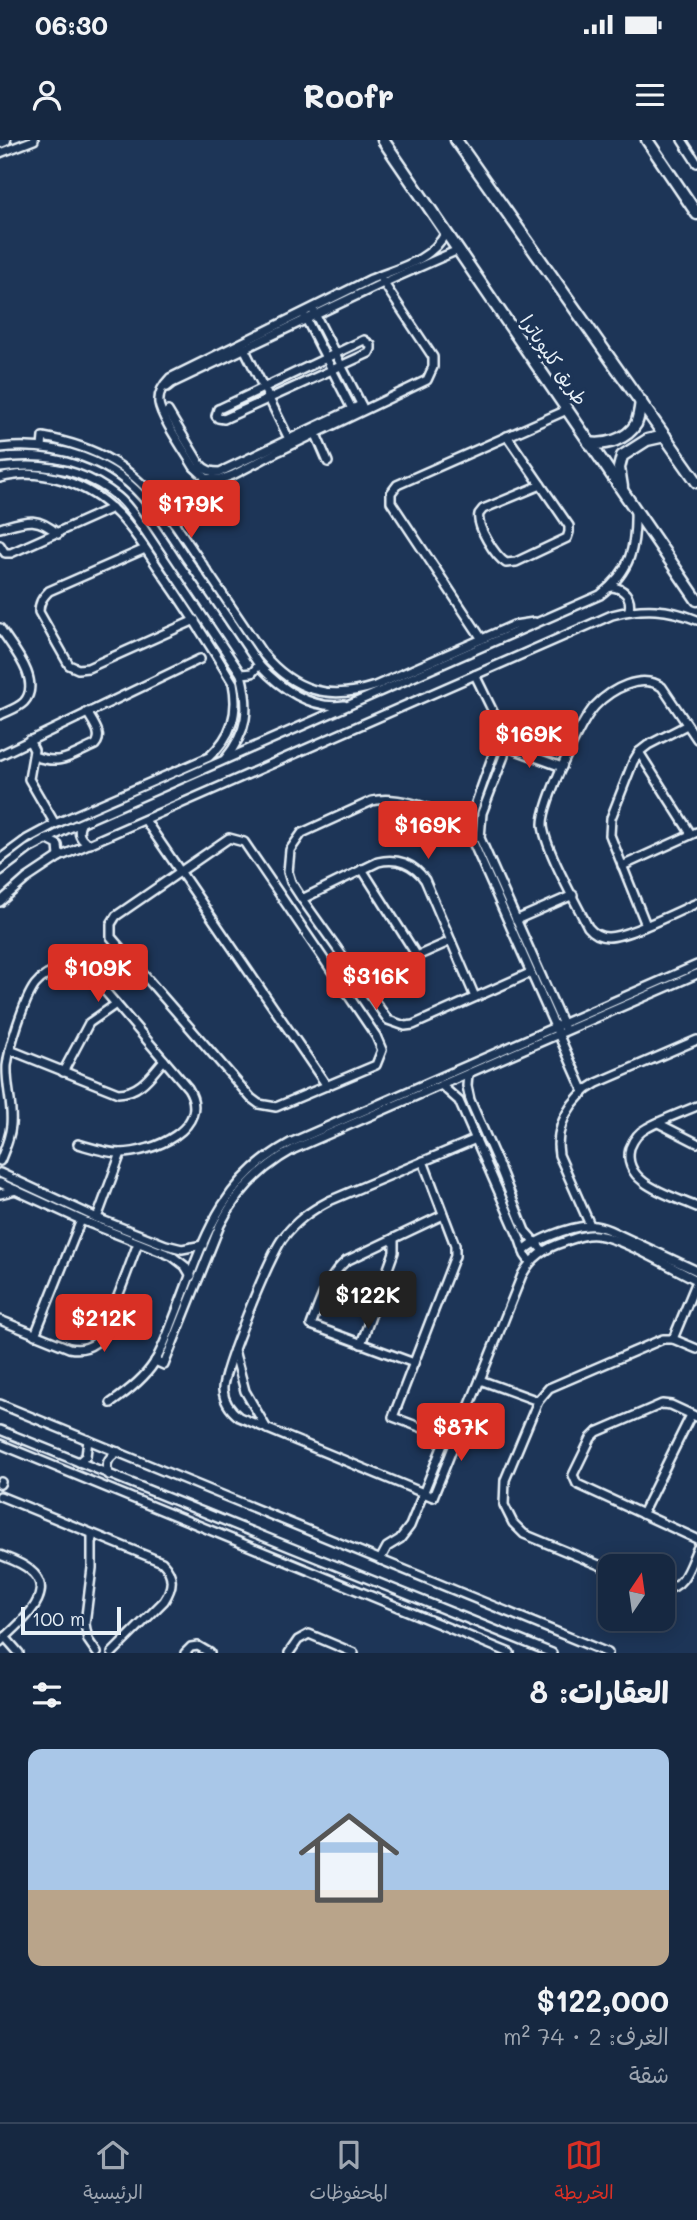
<!DOCTYPE html>
<html lang="ar">
<head>
<meta charset="utf-8">
<style>
  :root { --surface:#162841; --page:#1f3048; --text:#f1f3f6; --muted:#9ea6b1; --line:#35445a; --accent:#d93025 }
  body { margin:0; font-family:Mali,"Playpen Sans Arabic",sans-serif; background:var(--page); color:var(--text); direction:rtl; height:100vh; display:flex; flex-direction:column; font-size:26px; white-space:nowrap }
  * { box-sizing:border-box; margin:0 }
  p { font-size:23px; color:var(--muted) }
  .icon { flex:none; width:38px; height:38px; fill:none; stroke:currentColor; stroke-width:2; stroke-linecap:round; stroke-linejoin:round }
  .map { position:relative; height:1513px; overflow:hidden; direction:ltr }
  .drawer { display:flex; flex-direction:column; background:var(--surface); flex:1 }
  .drawer>* { flex:none }
  .needle { width:46px; rotate:13deg }
  .controls { position:absolute; left:598px; top:1414px; display:grid; gap:14px }
  .controls a { display:grid; place-items:center; width:77px; height:77px; border-radius:14px; background:var(--surface); box-shadow:0 4px 18px #0003,0 0 0 2px var(--line); font-size:35px }
  .scale { position:absolute; left:21px; bottom:18px; width:100px; box-sizing:border-box; padding-left:7px; border:4px solid #e8f1f8; border-top:0; font-size:19px; line-height:24px; white-space:nowrap; color:#e8f1f8; -webkit-text-stroke:5px #1d3557; paint-order:stroke }
  .price { position:absolute; translate:-50% -60px; padding:0 16px; border-radius:7px; background:var(--accent); color:#fff; font-size:23px; line-height:46px; filter:drop-shadow(0 2px 4px #0008) }
  .price::after { content:''; position:absolute; left:50%; top:42px; width:21px; height:16px; margin-left:-10px; background:inherit; clip-path:polygon(0 0,100% 0,50% 100%) }
  .price.selected { background:#222; color:#fff }
  ul { padding:0; list-style:none }
  li { display:grid; align-content:center; gap:14px; height:371px; padding:0 28px }
  li+li { border-top:2px solid var(--line) }
  li span { display:grid; place-items:center; height:217px; border-radius:14px; color:#555 }
  li>.icon { margin-inline-start:auto }
  span .icon { width:126px; height:126px; fill:#fffc; stroke-width:1 }
  li b { font-size:30px }
  h2 { display:flex; justify-content:space-between; align-items:center; height:84px; padding:0 28px; font-size:30px }
  .status { display:flex; justify-content:space-between; align-items:center; height:49px; padding:0 35px; background:var(--surface); direction:ltr }
  .status svg { height:19px; fill:currentColor }
  header { display:flex; justify-content:space-between; align-items:center; height:91px; padding:0 28px; background:var(--surface); font-size:32px; font-weight:700 }
  .tab-bar { display:flex; justify-content:space-around; align-items:center; height:98px; border-top:2px solid var(--line); background:var(--surface); font-size:19px; color:var(--muted) }
  .tab-bar a { display:grid; justify-items:center; gap:4px }
  .tab-bar .selected { color:var(--accent) }
  .map>svg:first-child { display:block }
</style>
</head>
<body>
<div class="status"><b>06:30</b><svg viewBox="0 0 49 12"><path d="M0 12V9h3v3zM5 12V6h3v6zM10 12V3h3v9zM15 12V0h3v12zM26 1h20v11H26zM47 4h2v5h-2z"/></svg></div>
<header><svg class="icon" aria-label="menu" viewBox="0 0 24 24"><path d="M4 6h16M4 12h16M4 18h16"/></svg>Roofr<svg class="icon" aria-label="person" viewBox="0 0 24 24"><circle cx="12" cy="8" r="4"/><path d="M4 21q1-7 8-7t8 7"/></svg></header>
<div class="map">
<svg width="697" height="1513" viewBox="0 0 697 1513">
  <rect width="100%" height="100%" fill="#1d3557"/>
  <filter id="ink" filterUnits="userSpaceOnUse"><feTurbulence type="fractalNoise" baseFrequency=".0143" numOctaves="2"/><feDisplacementMap in="SourceGraphic" scale="14" xChannelSelector="R" yChannelSelector="G"/><feConvolveMatrix kernelMatrix="1 2 1 2 8 2 1 2 1" color-interpolation-filters="sRGB"/></filter>
  <g filter="url(#ink)">
    <g fill="none" stroke-linecap="round" stroke-linejoin="round">
      <g stroke="#e8f1f8" stroke-width="12">
        <g id="street">
          <path d="M682 0 697 23"/>
          <path d="M0 13 34 0"/>
          <path d="M379 136 433 217V227L427 240 279 311 233 335 222 339 206 338 194 327C186 313 161 278 159 263 158 253 163 245 170 238L371 139C398 128 432 121 446 92"/>
          <path d="M314 172 363 268"/>
          <path d="M304 175 353 271"/>
          <path d="M364 200 371 205V209L369 213 224 279 218 278 216 276 218 269 221 268Z"/>
          <path d="M244 208 289 299"/>
          <path d="M167 247 172 243 383 143 458 110"/>
          <path d="M168 271 200 324C206 331 212 332 220 332L361 265"/>
          <path d="M315 292 328 322"/>
          <path d="M507 296 569 386V392L567 398 516 422 506 423C495 416 476 386 479 374L483 369 541 345"/>
          <path d="M42 307 43 297C98 307 132 327 167 372L263 514C294 551 329 561 375 546L514 485 534 482"/>
          <path d="M0 308C56 302 114 319 149 365 163 382 174 400 186 418 211 453 235 489 259 525 280 548 311 570 344 565"/>
          <path d="M0 328C42 322 84 329 118 357 128 365 135 377 142 386L241 534C250 569 248 591 225 619"/>
          <path d="M0 338C41 326 89 344 118 374 133 389 145 408 157 426 184 464 209 503 233 543 239 573 232 596 209 617L55 684 27 699 0 719"/>
          <path d="M174 383 206 338"/>
          <path d="M0 388C25 381 36 375 58 394"/>
          <path d="M0 405 5 413H11L112 368"/>
          <path d="M145 409 49 451C42 458 39 463 39 472L69 525 78 529 88 528 195 480"/>
          <path d="M611 447C624 448 632 457 629 470"/>
          <path d="M0 488C11 506 43 541 24 562 18 568 8 571 0 575"/>
          <path d="M482 499 391 362V353L397 345 567 270"/>
          <path d="M241 534 252 533 259 525"/>
          <path d="M475 535 502 590 505 606 504 616 482 673 480 698 564 887"/>
          <path d="M491 589 495 609 472 674 470 684 472 700 584 952"/>
          <path d="M697 599 662 547C641 533 611 549 595 566 580 582 543 663 543 684 543 705 577 765 588 787 593 793 599 797 608 797 627 797 677 772 697 763"/>
          <path d="M29 600 34 610 29 639 55 684"/>
          <path d="M505 606 562 627"/>
          <path d="M639 612 691 694"/>
          <path d="M0 615 200 519"/>
          <path d="M34 616C61 626 70 616 95 605 104 595 93 583 87 572"/>
          <path d="M145 680 327 946"/>
          <path d="M81 684C77 693 80 701 90 704"/>
          <path d="M470 684C442 674 402 654 372 661L302 693 290 710 288 732 291 742 302 759 388 880 405 886 413 885 530 833"/>
          <path d="M229 698 244 702 376 896 382 910 376 925 276 967 259 964 251 958 111 797V784L116 776Z"/>
          <path d="M46 699 58 705 59 717"/>
          <path d="M622 726 697 692"/>
          <path d="M362 729 417 816"/>
          <path d="M0 731 29 709 67 689 600 455C631 431 636 407 635 370"/>
          <path d="M302 759 378 722C397 717 414 724 425 740L475 857"/>
          <path d="M0 762 26 739 59 717 612 475C643 467 668 468 697 480"/>
          <path d="M516 780 573 755"/>
          <path d="M646 785 610 695 611 678 633 622 639 612 648 605 687 585"/>
          <path d="M360 841 451 801"/>
          <path d="M10 910 118 953C140 953 151 935 164 920"/>
          <path d="M63 932 89 883 116 864"/>
          <path d="M468 934 467 946 470 960 499 1026 525 1091 543 1111"/>
          <path d="M441 945 459 961 520 1100 525 1115 530 1122"/>
          <path d="M697 966C681 973 663 979 647 988 639 992 633 1000 630 1008 621 1044 673 1056 697 1067"/>
          <path d="M658 983 697 1003"/>
          <path d="M476 999 329 1061C310 1071 296 1081 283 1098 271 1113 221 1234 223 1250 224 1262 230 1270 239 1277L433 1357 522 1135C532 1117 545 1108 564 1102 575 1098 585 1094 596 1095 620 1097 674 1129 697 1140"/>
          <path d="M0 1021C5 1009 10 998 11 985 13 965 6 946 7 926 9 907 24 860 35 845 49 828 75 824 93 837L188 948C213 988 152 1013 120 1013 106 1013 92 1008 78 1004"/>
          <path d="M423 1021 455 1105V1116L393 1277 446 1297"/>
          <path d="M0 1033 97 1078 166 1105 182 1109 203 1105"/>
          <path d="M0 1043 81 1080 172 1116 185 1126 191 1136"/>
          <path d="M0 1054 16 1050"/>
          <path d="M97 1078 121 1013"/>
          <path d="M590 1085 559 1015C554 987 571 957 597 943L697 900"/>
          <path d="M524 1112C533 1100 571 1087 587 1086 595 1085 602 1087 609 1090L697 1131"/>
          <path d="M0 1180 69 1208C79 1210 87 1209 95 1203 106 1194 131 1121 138 1103"/>
          <path d="M35 1195 81 1080"/>
          <path d="M673 1199 697 1141"/>
          <path d="M361 1204 394 1112V1098"/>
          <path d="M234 1210 245 1251 267 1289"/>
          <path d="M155 1221 164 1225 220 1085C237 1051 261 1027 294 1009L697 834"/>
          <path d="M414 1223 311 1185C320 1162 327 1137 346 1121L443 1075"/>
          <path d="M480 1240 538 1261"/>
          <path d="M111 1263C127 1252 144 1239 154 1223 163 1209 168 1193 174 1178 203 1105 216 1043 290 1003L697 825"/>
          <path d="M0 1264 608 1513"/>
          <path d="M697 1277 671 1265 662 1264 597 1292 591 1298 573 1335 577 1344 697 1399"/>
          <path d="M0 1290 552 1513"/>
          <path d="M0 1304 510 1513"/>
          <path d="M79 1322 86 1316 88 1300"/>
          <path d="M109 1335C104 1325 108 1317 118 1312"/>
          <path d="M0 1344 1 1342"/>
          <path d="M0 1356 162 1422C175 1435 173 1447 164 1461L112 1513"/>
          <path d="M642 1374 691 1275"/>
          <path d="M92 1394V1428L85 1484 88 1500 97 1513"/>
          <path d="M0 1415C10 1419 22 1423 30 1430 60 1453 17 1486 0 1502"/>
          <path d="M380 1420 387 1407 400 1399 410 1386 455 1275 464 1279"/>
          <path d="M611 1430 524 1394 513 1383 504 1365 505 1340 538 1261 549 1248 663 1199H673L697 1209"/>
          <path d="M663 1450C685 1448 689 1426 697 1409"/>
          <path d="M5 1497 19 1513"/>
          <path d="M185 1513 191 1507 198 1506 210 1513"/>
          <path d="M289 1513 298 1500 309 1494 354 1513"/>
        </g>
      </g>
      <g stroke="#e8f1f8" stroke-width="15">
        <g id="secondary">
          <path d="M383 0 697 460"/>
          <path d="M456 0 697 342"/>
          <path d="M647 0 697 74"/>
          <path d="M0 2 5 0"/>
          <path d="M589 303C606 306 627 299 636 284 639 277 640 269 641 261"/>
          <path d="M622 347 619 328 622 316 647 300 665 296"/>
        </g>
      </g>
      <use href="#street" stroke="#1d3557" stroke-width="7"/>
      <use href="#secondary" stroke="#1d3557" stroke-width="10"/>
    </g>
  </g>
  <g text-anchor="middle" stroke-width="7" stroke-linejoin="round" paint-order="stroke">
    <g font-size="19" fill="#e8f1f8" stroke="#1d3557">
      <text transform="translate(554 220) rotate(56)" y="7">طريق كليوباترا</text>
    </g>
  </g>
</svg>
<div class="controls">
<a><svg class="needle" viewBox="-14 -14 28 28"><path d="M0-13l5 13h-10z" fill="#e53935"/><path d="M0 13l5-13h-10z" fill="#9ea6b1"/></svg></a>
</div>
<div class="scale">100 m</div>
<b class="price" style="left:191px;top:400px">$179K</b>
<b class="price" style="left:529px;top:630px">$169K</b>
<b class="price" style="left:428px;top:721px">$169K</b>
<b class="price" style="left:98px;top:864px">$109K</b>
<b class="price" style="left:376px;top:872px">$316K</b>
<b class="price selected" style="left:368px;top:1191px">$122K</b>
<b class="price" style="left:104px;top:1214px">$212K</b>
<b class="price" style="left:461px;top:1323px">$87K</b>
</div>
<section class="drawer">
<h2>العقارات: 8<svg class="icon" aria-label="filters" viewBox="0 0 24 24"><path d="M4 7h16M4 17h16"/><circle cx="9" cy="7" r="2"/><circle cx="15" cy="17" r="2"/></svg></h2>
<ul>
<li><span style="background:linear-gradient(#a9c7e8 65%,#b9a48a 0)"><svg class="icon" aria-label="home" viewBox="0 0 24 24"><path d="M3 11l9-7 9 7M6 9v11h12V9"/></svg></span><div><b>$122,000</b><p>الغرف: 2 · 74 m²</p><p>شقة</p></div></li>
</ul>
</section>
<nav class="tab-bar">
<a class="selected"><svg class="icon" aria-label="map" viewBox="0 0 24 24"><path d="M3 6l6-2 6 2 6-2v14l-6 2-6-2-6 2zM9 4v14M15 6v14"/></svg>الخريطة</a>
<a><svg class="icon" aria-label="saved" viewBox="0 0 24 24"><path d="M7 4h10v16l-5-4-5 4z"/></svg>المحفوظات</a>
<a><svg class="icon" aria-label="home" viewBox="0 0 24 24"><path d="M3 11l9-7 9 7M6 9v11h12V9"/></svg>الرئيسية</a>
</nav>
</body>
</html>
